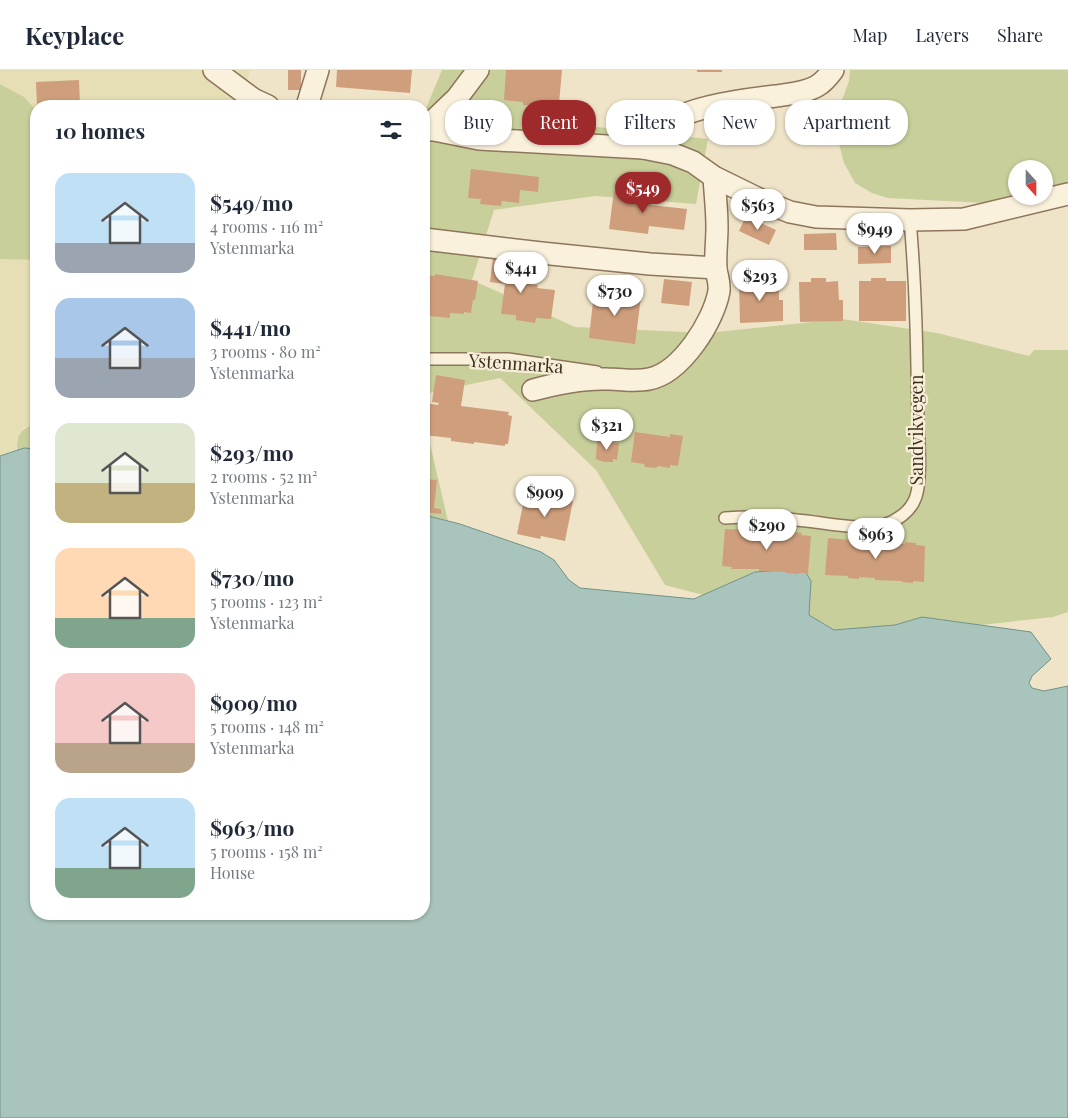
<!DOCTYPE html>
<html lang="en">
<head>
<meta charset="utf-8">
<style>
  :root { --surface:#fff; --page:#f6f6f7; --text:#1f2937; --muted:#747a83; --line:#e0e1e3; --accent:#9e2a2b }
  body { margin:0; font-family:"Playfair Display",serif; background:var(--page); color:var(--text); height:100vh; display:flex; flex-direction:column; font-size:19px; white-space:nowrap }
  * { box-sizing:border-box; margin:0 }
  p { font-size:16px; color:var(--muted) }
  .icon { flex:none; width:28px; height:28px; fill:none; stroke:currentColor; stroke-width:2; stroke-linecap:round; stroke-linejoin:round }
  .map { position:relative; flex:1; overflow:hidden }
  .details { position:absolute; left:30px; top:30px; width:400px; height:820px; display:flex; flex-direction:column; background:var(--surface); border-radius:20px; box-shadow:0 1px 4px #0004 }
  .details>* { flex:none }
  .hud { position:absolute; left:445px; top:30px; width:475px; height:45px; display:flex; gap:10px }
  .needle { width:32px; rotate:159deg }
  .fabs { position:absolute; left:1008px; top:90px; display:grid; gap:10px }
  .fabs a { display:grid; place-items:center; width:45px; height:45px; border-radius:50%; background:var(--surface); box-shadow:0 1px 4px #0004; font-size:25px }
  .price { position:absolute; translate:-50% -42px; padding:0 11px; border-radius:18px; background:#fff; color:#222; font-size:16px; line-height:32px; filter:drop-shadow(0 1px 2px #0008) }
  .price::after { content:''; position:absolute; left:50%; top:30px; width:15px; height:11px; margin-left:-8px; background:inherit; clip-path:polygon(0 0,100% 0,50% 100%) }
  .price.selected { background:var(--accent); color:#fff }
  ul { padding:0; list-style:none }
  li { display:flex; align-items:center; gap:15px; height:125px; padding:0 25px }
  li span { display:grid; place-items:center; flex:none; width:140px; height:100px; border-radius:15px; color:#555 }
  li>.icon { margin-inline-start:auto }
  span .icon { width:60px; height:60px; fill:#fffc; stroke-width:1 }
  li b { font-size:21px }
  h2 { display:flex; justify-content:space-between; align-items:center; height:60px; padding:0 25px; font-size:21px }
  .pill { padding:0 18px; border-radius:20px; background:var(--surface); box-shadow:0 1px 4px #0004; font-size:18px; line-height:45px }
  .pill.selected { background:var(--accent); color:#fff }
  header { display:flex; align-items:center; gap:30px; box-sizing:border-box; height:70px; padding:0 25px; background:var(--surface); border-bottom:1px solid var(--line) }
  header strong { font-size:24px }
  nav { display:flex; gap:28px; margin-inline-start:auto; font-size:18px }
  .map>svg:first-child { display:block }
</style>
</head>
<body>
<header>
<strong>Keyplace</strong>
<nav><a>Map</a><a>Layers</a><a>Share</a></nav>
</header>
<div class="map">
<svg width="1068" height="1048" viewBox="0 0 1068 1048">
  <rect width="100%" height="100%" fill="#f0e4c8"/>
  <g fill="#e6deb5">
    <path d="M0 0H250L246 15 257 36H36V40L24 27 0 14Z"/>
    <path d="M0 189 36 190V353L23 358 17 367 16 381 0 386Z"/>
  </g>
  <g fill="#c9cf9b" fill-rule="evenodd">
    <path d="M442 0H520L526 34 579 55 708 69 696 134 595 126 494 140 472 210 575 257 707 263 842 249 937 263 1029 286 1034 280H1068V542L1053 547 981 555 922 547 895 555 834 560 809 545 811 511 755 502 703 525 665 515 596 400 500 308 424 324V43Z"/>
    <path d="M850 0H1068V133L1023 135 888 128 872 123 855 113 844 93 837 66 839 38 849 11ZM1016 99H1044V126H1016Z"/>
    <path d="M0 14 24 27 36 40V190L0 189Z"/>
    <path d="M424 348 448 451 424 445Z"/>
    <path d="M36 353V379L24 378 17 381C17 363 20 360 36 353Z"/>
  </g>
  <path fill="#a9c4bc" stroke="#6f938a" d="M24 378 36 379V844H424V445L460 454 541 482 554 490 569 510 580 518 694 529 755 502 795 499 805 501 811 511 809 545 834 560 895 555 922 547 1031 562 1051 589 1032 606 1029 613 1032 618 1044 621 1068 616V1048H0V386Z"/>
  <g fill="#cf9f7d">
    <rect x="288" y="0" width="13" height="20"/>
    <path d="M337 0H412L410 23 336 17Z"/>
    <path d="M506 0H562L559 34 540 33V36L523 35V32L504 30Z"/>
    <rect x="697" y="0" width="25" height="2"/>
    <path d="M79 10 80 36H37L36 12Z"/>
    <path d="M471 99 539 107 538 122 520 120 519 133 502 131 501 136 480 134 481 129 468 128Z"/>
    <path d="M614 121 652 126 651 135 687 139 684 160 649 156 648 164 609 159Z"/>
    <path d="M746 146 776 160 769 175 739 161Z"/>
    <path d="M836 163 837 180H804V164Z"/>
    <path d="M891 176V193L858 194V177Z"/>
    <path d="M493 188 518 190 515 216H521L522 213 538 215 537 218 555 220 551 249 536 248 535 253 516 250V245L501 244 505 214 490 212Z"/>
    <path d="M435 204 478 211 475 230H473L471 243 464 242V244L450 243V248L429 246 430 240 424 239V205L435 206Z"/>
    <path d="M811 208H826V212L838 211 839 230H843V251L800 252 799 212H811Z"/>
    <path d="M871 208H886V211H906V251H859V211H871Z"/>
    <path d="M664 209 692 212 689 236 661 233Z"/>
    <path d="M766 209V212H779V230H783V251L740 253 739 213 751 212V210Z"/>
    <path d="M612 220 624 221 623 225 641 227 635 274 589 268 594 222 611 224Z"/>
    <path d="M436 305 465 310 461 336 509 342 508 345 512 346 508 374H505V376L474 372V374L451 371V368L424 365V333L438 335 439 333 432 332Z"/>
    <path d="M635 362 670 367V364L683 366 678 396 670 395V398L658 396 656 398 645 397 644 394 631 392Z"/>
    <path d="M597 370 619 373 617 390 613 389V392H604L596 389Z"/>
    <path d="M424 409 437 410 434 438 441 439V444L424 442Z"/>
    <path d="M525 425 548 430 549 426 573 431 565 471 541 466 540 469 517 464Z"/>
    <path d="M725 459 774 461 773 463 789 464V462L802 463 801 465 811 466 808 503H798V504L786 503V502L759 501V499H731L732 497 722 496Z"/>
    <path d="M828 468 851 470V468L862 469V471L878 472V470H889V473L905 474V472L916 473V475L925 476 924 512 913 511V513L902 512V511L875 510V508L859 507V509L848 508V506L825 505Z"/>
  </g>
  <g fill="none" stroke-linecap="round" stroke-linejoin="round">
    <g stroke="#8d765c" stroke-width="14">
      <g id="lane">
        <path d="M424 289H508L597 302"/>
        <path d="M725 448C749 446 773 447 797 450 822 452 860 461 884 455 896 451 910 442 915 429 922 413 919 373 918 354 917 286 916 218 910 150"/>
      </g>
    </g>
    <g stroke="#8d765c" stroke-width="24">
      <g id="street">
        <path d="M214 0 253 29 268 36"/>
        <path d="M307 36 318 0"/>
        <path d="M424 58 479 69 643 78 673 84 693 92 714 107 763 131 790 142 816 147 910 150 964 149 1068 124"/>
        <path d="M430 60 433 51 457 28 478 0"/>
        <path d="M643 78C653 67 662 57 675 49 697 36 749 29 776 26 788 24 805 23 817 16 824 12 828 7 833 0"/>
        <path d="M424 169 541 183 650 194 716 198"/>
        <path d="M533 320C558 313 582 308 608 309 622 309 635 312 649 309 681 303 714 251 719 221 720 213 717 206 716 199 715 185 717 171 717 157 717 140 715 124 714 107"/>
      </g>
    </g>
    <use href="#lane" stroke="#faf1dc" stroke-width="11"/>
    <use href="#street" stroke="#faf1dc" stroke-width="21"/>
  </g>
  <g text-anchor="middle" stroke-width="4.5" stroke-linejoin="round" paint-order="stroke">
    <g font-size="18" fill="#3d2e20" stroke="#f7eed8">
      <text transform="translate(516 294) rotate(4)" y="6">Ystenmarka</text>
      <text transform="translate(917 360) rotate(-90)" y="6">Sandvikvegen</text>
    </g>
  </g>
</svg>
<div class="fabs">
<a><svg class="needle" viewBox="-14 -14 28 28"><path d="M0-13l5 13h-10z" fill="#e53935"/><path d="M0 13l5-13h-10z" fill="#747a83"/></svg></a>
</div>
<b class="price selected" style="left:643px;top:144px">$549</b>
<b class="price" style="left:758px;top:161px">$563</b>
<b class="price" style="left:875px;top:185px">$949</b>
<b class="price" style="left:521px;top:224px">$441</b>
<b class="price" style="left:760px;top:232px">$293</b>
<b class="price" style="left:615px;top:247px">$730</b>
<b class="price" style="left:607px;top:381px">$321</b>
<b class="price" style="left:545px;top:448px">$909</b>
<b class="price" style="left:767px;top:481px">$290</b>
<b class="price" style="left:876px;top:490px">$963</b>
<div class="hud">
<a class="pill">Buy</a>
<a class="pill selected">Rent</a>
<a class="pill">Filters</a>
<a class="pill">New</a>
<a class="pill">Apartment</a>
</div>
<section class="details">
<h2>10 homes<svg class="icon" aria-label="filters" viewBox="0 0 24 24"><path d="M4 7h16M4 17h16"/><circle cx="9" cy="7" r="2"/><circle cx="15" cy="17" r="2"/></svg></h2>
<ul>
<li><span style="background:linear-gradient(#bfe0f5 70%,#9aa5b1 0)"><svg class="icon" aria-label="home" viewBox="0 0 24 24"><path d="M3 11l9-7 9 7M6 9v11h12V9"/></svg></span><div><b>$549/mo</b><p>4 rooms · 116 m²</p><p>Ystenmarka</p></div></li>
<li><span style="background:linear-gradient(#a9c7e8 60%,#9aa5b1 0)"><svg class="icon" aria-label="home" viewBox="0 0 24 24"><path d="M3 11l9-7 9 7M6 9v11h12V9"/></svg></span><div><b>$441/mo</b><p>3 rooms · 80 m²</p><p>Ystenmarka</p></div></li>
<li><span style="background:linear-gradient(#dfe7d0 60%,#c2b280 0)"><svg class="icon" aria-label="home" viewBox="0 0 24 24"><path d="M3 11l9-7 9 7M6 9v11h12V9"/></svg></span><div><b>$293/mo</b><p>2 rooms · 52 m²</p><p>Ystenmarka</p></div></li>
<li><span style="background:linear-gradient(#ffd9b3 70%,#7fa58c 0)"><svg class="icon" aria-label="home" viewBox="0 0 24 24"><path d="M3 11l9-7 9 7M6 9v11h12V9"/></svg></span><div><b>$730/mo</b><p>5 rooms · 123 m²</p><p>Ystenmarka</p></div></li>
<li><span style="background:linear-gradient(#f6c9c9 70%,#b9a48a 0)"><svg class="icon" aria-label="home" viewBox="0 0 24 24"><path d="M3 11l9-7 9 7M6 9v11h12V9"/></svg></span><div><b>$909/mo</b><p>5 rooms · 148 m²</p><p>Ystenmarka</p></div></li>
<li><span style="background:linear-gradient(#bfe0f5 70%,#7fa58c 0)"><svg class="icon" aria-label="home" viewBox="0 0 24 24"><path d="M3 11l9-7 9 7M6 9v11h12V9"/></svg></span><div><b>$963/mo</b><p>5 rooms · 158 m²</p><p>House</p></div></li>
</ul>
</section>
</div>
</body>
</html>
